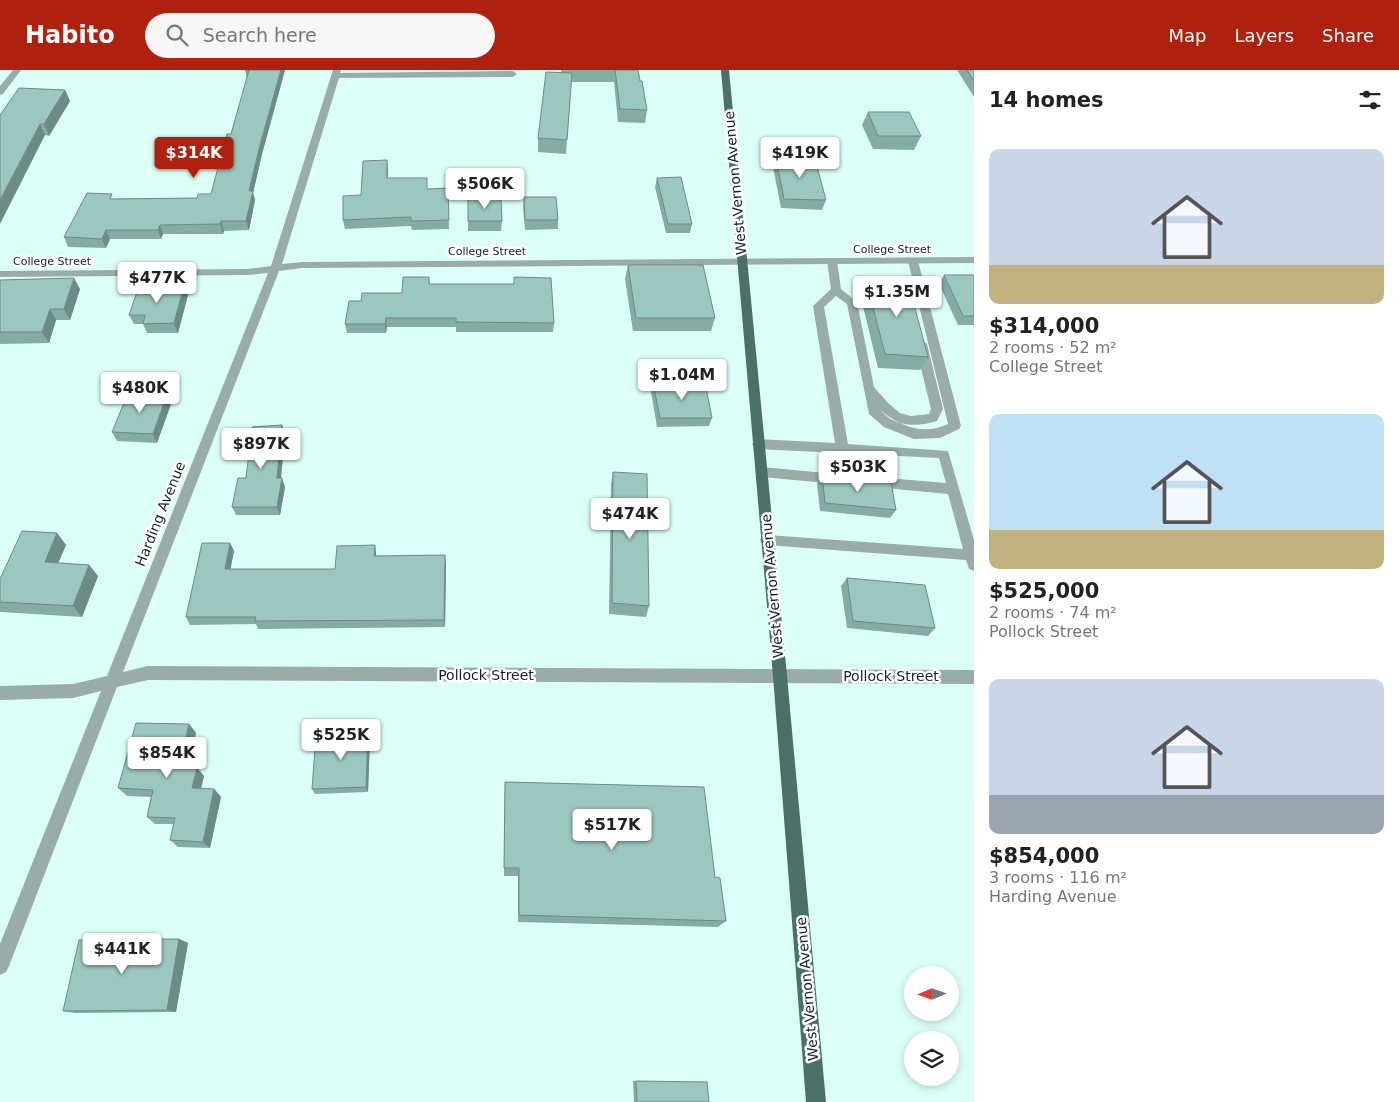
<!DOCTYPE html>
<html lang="en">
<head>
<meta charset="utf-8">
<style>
  :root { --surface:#fff; --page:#f6f6f6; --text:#222; --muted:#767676; --accent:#af200e }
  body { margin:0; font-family:"DejaVu Sans",sans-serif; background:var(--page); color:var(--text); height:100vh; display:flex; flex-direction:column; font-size:19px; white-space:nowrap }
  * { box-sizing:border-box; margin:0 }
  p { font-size:16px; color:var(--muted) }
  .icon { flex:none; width:28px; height:28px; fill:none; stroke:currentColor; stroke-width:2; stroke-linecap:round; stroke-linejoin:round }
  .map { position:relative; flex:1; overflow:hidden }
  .details { display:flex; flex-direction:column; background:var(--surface); width:425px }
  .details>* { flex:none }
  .needle { width:32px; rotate:268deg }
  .tools { position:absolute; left:904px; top:896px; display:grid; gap:10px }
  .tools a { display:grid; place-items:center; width:55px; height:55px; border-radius:50%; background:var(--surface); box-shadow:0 2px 8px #0003; font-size:25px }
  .price { position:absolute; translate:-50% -42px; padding:0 11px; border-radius:5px; background:#fff; color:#222; font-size:16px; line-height:32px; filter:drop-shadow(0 1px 2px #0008) }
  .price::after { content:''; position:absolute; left:50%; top:30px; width:15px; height:11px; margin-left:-8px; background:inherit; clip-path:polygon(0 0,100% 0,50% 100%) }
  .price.current { background:var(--accent); color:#fff }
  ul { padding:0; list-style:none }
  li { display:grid; align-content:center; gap:10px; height:265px; padding:0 15px }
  li span { display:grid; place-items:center; height:155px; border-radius:10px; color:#555 }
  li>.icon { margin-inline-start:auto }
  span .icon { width:90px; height:90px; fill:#fffc; stroke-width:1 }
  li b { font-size:21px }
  h2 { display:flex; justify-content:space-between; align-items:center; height:60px; padding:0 15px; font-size:21px }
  header { display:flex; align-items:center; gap:30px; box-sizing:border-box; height:70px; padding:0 25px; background:var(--accent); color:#fff }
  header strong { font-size:24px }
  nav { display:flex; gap:28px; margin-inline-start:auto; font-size:18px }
  .search { width:350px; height:45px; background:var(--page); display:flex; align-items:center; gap:12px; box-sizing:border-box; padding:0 18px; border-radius:28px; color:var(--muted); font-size:19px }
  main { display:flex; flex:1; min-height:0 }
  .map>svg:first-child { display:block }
</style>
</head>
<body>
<header>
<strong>Habito</strong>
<div class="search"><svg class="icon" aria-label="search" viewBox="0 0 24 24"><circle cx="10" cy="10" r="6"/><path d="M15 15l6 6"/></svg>Search here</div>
<nav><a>Map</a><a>Layers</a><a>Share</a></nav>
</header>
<main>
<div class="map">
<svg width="974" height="1032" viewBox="0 0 974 1032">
  <rect width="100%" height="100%" fill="#dbfff7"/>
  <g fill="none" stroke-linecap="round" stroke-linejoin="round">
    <g fill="#99aca8" fill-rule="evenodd">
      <path d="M832 188 837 191 841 219 857 232 874 317 888 333 900 343 911 346 929 344 931 339 915 274 921 270 927 274 943 339 937 351C922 356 903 357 889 348 885 345 879 339 879 339 899 356 923 366 948 354L908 191 913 188 918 191 961 356 959 359 940 368 914 369 884 357 869 344 847 234 836 226 824 237 848 374 948 381 974 470V501L969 499 966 490 767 475 762 474 760 470 762 466 767 465 963 479 948 424 874 417 870 415 868 412 870 409 874 407 946 413 939 388 758 379 754 377 752 374 754 371 758 369 835 373 813 236 831 219 827 191Z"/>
      <path d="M761 397 837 404 841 406 843 409 841 412 837 414 761 407 757 405 755 402 757 399Z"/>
    </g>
    <g fill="#99aca8" fill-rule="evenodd">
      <path d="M13 0H21L3 24 0 25V16Z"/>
      <path d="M333 0H341L340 3 513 1 517 4 513 7 339 8 282 194 302 192 974 187V193L302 198 279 201 123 602 148 596 974 600V614L148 610 117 617 9 896 6 902 0 905V874L101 621 73 628 0 630V616L73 614 107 606 268 203 247 205 0 207V201L247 199 271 196Z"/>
    </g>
    <path fill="#4c6f68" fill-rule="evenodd" d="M721 0H729L787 606 826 1032H806L773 606Z"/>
  </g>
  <g fill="#85aba3">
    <path d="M245 0H285L262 84 253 123 255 130 249 160 224 161 223 164H163L161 169H110L106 178 68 177 64 167 114 129 197 128 211 124 231 64 247 9Z"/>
    <path d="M561 0H638L647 40 645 53 618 52 614 12H571L566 84 538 82V68L561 2Z"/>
    <path d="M957 0H974V27Z"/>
    <path d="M65 20 70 31 49 66 45 65 0 45Z"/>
    <path d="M868 42 921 66 914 80 873 79 862 55Z"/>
    <path d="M776 88 826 130 822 140 781 138 773 97Z"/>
    <path d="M388 99V108L428 119 448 118 449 159 412 160 411 156 345 159 343 150 361 125Z"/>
    <path d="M657 108 692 154 690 163H666L655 117Z"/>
    <path d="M524 127 558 150V159L525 160 523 137Z"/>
    <path d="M468 129 502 151 501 161H468Z"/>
    <path d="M628 195 715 248 711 261H633L625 209Z"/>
    <path d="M944 205H974V255H958L939 214Z"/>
    <path d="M429 207 430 214 554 253 553 262H456V257H387L386 263H347L345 254 361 231 402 223Z"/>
    <path d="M0 210 80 219 70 250H56L49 273 0 274Z"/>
    <path d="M866 210 928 287 920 300 878 298 860 224Z"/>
    <path d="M188 225 178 263H147L143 254H134L129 245Z"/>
    <path d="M653 313 712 348 709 356 657 357 651 322Z"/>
    <path d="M167 325 171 334 157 373 117 371 112 362Z"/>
    <path d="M282 355 285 364 281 408 285 417 280 445H236L232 437 246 408Z"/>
    <path d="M613 402 649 536 646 547 609 544 611 414Z"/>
    <path d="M822 405 896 440 890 448 820 441 817 414Z"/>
    <path d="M57 463 66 475 58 493 89 495 98 506 82 547 1 542H0V509Z"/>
    <path d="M230 473 234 481 230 499H335L375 475 376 486 446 493 445 557 258 559 256 554 190 555 186 547Z"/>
    <path d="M847 508 935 558 928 566 847 558 841 516Z"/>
    <path d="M189 654 196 663 188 697 197 698 204 706 201 719H214L221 727 210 778 178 777 170 770 174 754H155L147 747 151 727 127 726 118 718Z"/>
    <path d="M370 668 368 722 315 724 312 719Z"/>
    <path d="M505 712 715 807 726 851 718 857 518 852V806H504Z"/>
    <path d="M179 869 188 873 176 942 75 943 63 941Z"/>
    <path d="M633 1011H636L709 1032H634Z"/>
  </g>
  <g fill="#6c8b85">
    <path d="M281 0H285L262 84 253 123 255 130 249 160 246 151 249 121 260 75Z"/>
    <path d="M65 20 70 31 49 66 44 54Z"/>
    <path d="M40 54 45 65 0 154V130Z"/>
    <path d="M387 90 388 99V118L387 108Z"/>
    <path d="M221 151 224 161 223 164 220 154Z"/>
    <path d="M160 155 163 164 161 169 158 160Z"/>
    <path d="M106 160 110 169 106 178 102 169Z"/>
    <path d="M74 208 80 219 70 250 64 239Z"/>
    <path d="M184 216 188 225 178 263 174 253Z"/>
    <path d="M50 239 56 250 49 273 42 262Z"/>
    <path d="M386 248 387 257 386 263 385 254Z"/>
    <path d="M167 325 171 334 157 373 153 364Z"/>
    <path d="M282 355 285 364 280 417 277 408Z"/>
    <path d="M282 408 285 417 280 445 277 437Z"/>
    <path d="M57 463 66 475 54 503 45 492Z"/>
    <path d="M230 473 234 481 229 507 225 499Z"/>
    <path d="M375 475 376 483 375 494 374 486Z"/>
    <path d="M445 485 446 493 445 557 444 550Z"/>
    <path d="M89 495 98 506 82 547 73 536Z"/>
    <path d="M189 654 196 663 186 705 179 697Z"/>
    <path d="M368 662 370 668 368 722 366 717Z"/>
    <path d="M197 698 204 706 199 726 192 718Z"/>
    <path d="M214 719 221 727 210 778 203 772Z"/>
    <path d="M179 869 188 873 176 942 167 940Z"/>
  </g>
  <g fill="#9bc7be" stroke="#6c8b85">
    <path d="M245 0H281L260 75 249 121H253L246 151H221L220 154 160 155 158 160H106L102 169 64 167 87 123 112 124 110 129 197 128 198 124H211L227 64H231L249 0Z"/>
    <path d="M615 0H638L640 11H642L647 40 620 39Z"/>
    <path d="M967 0H974V11Z"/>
    <path d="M546 2 572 3 567 70 538 68Z"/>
    <path d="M19 18 65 20 44 54H40L0 130V45Z"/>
    <path d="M868 42H909L921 66H878Z"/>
    <path d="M776 88 815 89 826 130 784 129Z"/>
    <path d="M387 90V108H427V119L448 118 449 150 411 151V147L343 150V126L361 125 363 91Z"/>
    <path d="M681 107 692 154H668L657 108Z"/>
    <path d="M524 127H556L558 150H525Z"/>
    <path d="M468 129H501L502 151H468Z"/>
    <path d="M628 195H703L715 248H636Z"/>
    <path d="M944 205H974V246H963Z"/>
    <path d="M403 207H429V214H514V207L551 208 554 253 456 252V248H386L385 254H345L349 231H361L362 223H402Z"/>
    <path d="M74 208 64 239H50L42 262H0V210Z"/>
    <path d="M866 210 908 212 928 287 885 284Z"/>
    <path d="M139 216H184L174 253 143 254 145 245H129Z"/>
    <path d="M653 313H705L712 348H660Z"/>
    <path d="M128 323 167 325 153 364 112 362Z"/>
    <path d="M282 355 277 408H282L277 437H232L238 408H246L252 357Z"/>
    <path d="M613 402 647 404 649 536 612 533Z"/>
    <path d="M822 405 891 412 896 440 825 433Z"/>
    <path d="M22 461 57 463 45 492 89 495 73 536 0 532V509Z"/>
    <path d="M202 473H230L225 499H335L337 476 375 475 374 486 445 485 444 550 255 551 256 547H186Z"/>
    <path d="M847 508 925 515 935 558 853 551Z"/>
    <path d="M136 653 189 654 179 697 197 698 192 718 214 719 203 772 170 770 175 748 147 747 153 720 118 718Z"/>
    <path d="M368 662 366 717 312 719 316 665Z"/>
    <path d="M505 712 704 717 715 807 720 808 726 851 519 845V798H504Z"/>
    <path d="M179 869 167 940 63 941 79 870Z"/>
    <path d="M636 1011 707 1012 709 1032H637Z"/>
  </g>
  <g text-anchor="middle" stroke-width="5" stroke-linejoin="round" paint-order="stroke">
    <g font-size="11" fill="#122320" stroke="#fff">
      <text x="892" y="183">College Street</text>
      <text x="487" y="185">College Street</text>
      <text x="52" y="195">College Street</text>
    </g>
    <g font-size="14" fill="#122320" stroke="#fff">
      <text transform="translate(735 113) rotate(-95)" y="5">West Vernon Avenue</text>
      <text transform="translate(160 444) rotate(-68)" y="5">Harding Avenue</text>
      <text transform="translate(772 516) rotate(-95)" y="5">West Vernon Avenue</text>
      <text x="486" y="610">Pollock Street</text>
      <text x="891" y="611">Pollock Street</text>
      <text transform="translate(807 919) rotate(-95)" y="5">West Vernon Avenue</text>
    </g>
  </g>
</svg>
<div class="tools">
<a><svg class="needle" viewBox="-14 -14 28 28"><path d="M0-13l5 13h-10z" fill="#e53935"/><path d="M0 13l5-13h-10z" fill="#767676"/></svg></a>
<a><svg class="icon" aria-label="layers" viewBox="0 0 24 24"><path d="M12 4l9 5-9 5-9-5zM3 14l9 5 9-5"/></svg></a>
</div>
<b class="price current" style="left:194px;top:109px">$314K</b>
<b class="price" style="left:800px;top:109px">$419K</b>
<b class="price" style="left:485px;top:140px">$506K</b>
<b class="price" style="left:157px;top:234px">$477K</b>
<b class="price" style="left:897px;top:248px">$1.35M</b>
<b class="price" style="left:682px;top:331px">$1.04M</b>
<b class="price" style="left:140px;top:344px">$480K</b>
<b class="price" style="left:261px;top:400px">$897K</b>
<b class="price" style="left:858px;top:423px">$503K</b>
<b class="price" style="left:630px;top:470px">$474K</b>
<b class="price" style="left:341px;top:691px">$525K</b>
<b class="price" style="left:167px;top:709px">$854K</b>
<b class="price" style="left:612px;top:781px">$517K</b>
<b class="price" style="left:122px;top:905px">$441K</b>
</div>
<section class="details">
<h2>14 homes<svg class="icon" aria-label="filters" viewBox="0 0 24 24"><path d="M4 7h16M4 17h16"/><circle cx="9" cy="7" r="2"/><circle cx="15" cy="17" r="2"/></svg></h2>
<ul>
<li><span style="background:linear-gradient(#c9d6e8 75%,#c2b280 0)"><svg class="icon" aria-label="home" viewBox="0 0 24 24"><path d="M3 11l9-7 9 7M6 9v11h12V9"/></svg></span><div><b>$314,000</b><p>2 rooms · 52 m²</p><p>College Street</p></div></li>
<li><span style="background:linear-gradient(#bfe0f5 75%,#c2b280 0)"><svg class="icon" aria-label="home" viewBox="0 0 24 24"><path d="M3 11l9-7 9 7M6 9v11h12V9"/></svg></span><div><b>$525,000</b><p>2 rooms · 74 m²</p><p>Pollock Street</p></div></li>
<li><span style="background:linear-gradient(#c9d6e8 75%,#9aa5b1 0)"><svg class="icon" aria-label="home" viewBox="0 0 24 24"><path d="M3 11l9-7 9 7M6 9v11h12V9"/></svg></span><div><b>$854,000</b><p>3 rooms · 116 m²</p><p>Harding Avenue</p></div></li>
</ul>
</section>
</main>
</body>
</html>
